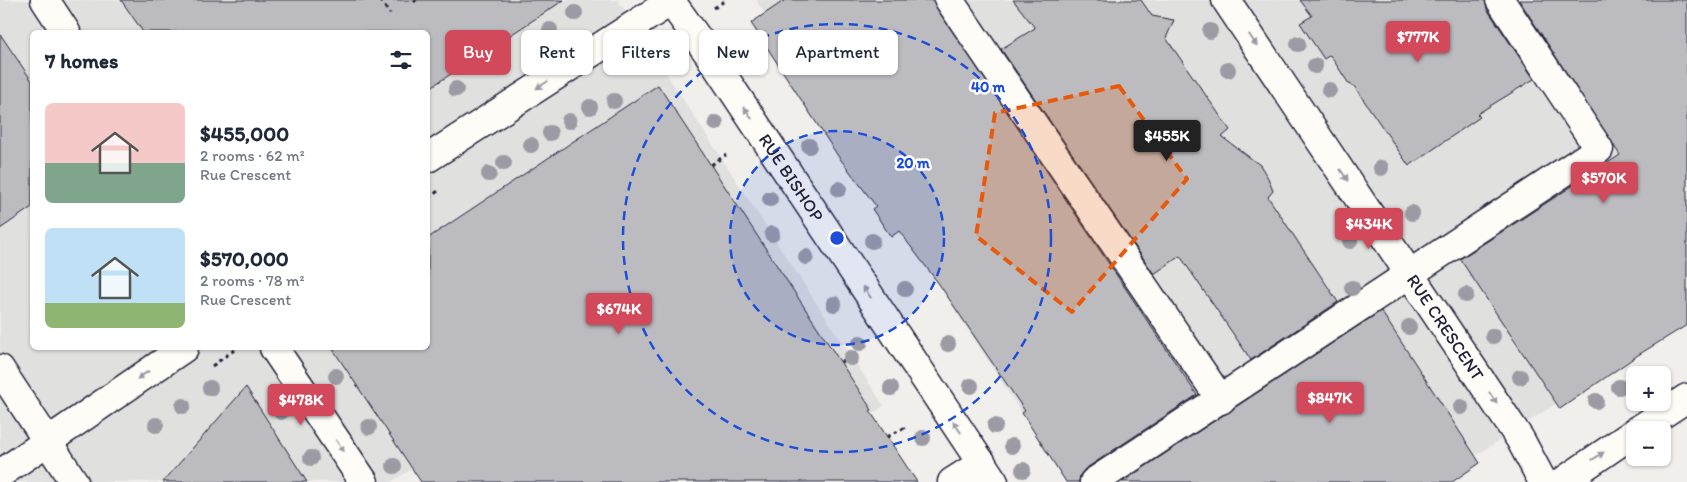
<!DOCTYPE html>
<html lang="en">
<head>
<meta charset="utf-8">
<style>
  :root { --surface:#fff; --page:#f2f2f3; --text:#1f2937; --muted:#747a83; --accent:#d1495b }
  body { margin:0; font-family:Itim,sans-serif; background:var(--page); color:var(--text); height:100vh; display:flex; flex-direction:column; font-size:19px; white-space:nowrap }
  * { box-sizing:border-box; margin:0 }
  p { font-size:16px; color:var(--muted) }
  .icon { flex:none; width:28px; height:28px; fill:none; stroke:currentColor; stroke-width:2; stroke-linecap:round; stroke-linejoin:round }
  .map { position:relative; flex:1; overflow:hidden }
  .side { position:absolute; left:30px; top:30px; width:400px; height:320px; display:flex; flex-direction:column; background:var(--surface); border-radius:8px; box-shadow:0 1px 4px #0004 }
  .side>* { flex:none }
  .top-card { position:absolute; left:445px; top:30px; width:475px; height:45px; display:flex; gap:10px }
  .tools { position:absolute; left:1626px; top:366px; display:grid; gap:10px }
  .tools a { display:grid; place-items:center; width:45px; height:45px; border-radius:8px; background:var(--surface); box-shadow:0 1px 4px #0004; font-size:25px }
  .price { position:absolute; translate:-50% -42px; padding:0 11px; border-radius:5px; background:var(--accent); color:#fff; font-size:16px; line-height:32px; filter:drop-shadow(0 1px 2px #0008) }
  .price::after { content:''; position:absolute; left:50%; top:30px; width:15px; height:11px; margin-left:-8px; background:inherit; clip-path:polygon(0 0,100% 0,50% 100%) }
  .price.current { background:#222; color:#fff }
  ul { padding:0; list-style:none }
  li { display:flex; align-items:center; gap:15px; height:125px; padding:0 15px }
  li span { display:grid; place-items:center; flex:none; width:140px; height:100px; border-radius:8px; color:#555 }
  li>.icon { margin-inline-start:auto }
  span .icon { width:60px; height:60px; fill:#fffc; stroke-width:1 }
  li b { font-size:21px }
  h2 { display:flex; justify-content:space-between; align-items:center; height:60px; padding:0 15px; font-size:21px }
  .chip { padding:0 18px; border-radius:8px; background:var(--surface); box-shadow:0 1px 4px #0004; font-size:18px; line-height:45px }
  .chip.current { background:var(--accent); color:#fff }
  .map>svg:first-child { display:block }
</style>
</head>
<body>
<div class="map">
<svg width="1687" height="482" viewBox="0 0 1687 482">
  <rect width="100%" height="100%" fill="#f0efec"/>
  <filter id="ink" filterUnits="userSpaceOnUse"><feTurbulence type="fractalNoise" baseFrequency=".02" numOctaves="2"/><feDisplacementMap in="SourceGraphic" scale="10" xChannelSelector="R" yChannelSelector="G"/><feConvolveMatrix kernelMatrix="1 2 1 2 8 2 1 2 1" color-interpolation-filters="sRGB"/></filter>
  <g filter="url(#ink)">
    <g fill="#e0e0df" fill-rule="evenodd">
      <path d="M0 0H618L884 406 772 482H421L412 469 391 482H0ZM32 32H428V348H32Z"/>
      <path d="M756 0H1687V319L1435 482H1066Z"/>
    </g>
    <g fill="#bcbcc0" stroke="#22223b">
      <path d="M121 0H564L428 89V32H143Z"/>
      <path d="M785 0H932L1197 395 1085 469 1080 475 1079 482H1066L1022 413 1025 411 939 284 899 231 891 237 872 209 876 206 838 156 751 23Z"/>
      <path d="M1013 0H1141L1152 16 1174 20 1166 38 1230 130 1222 137 1260 165 1268 178 1273 191 1268 197 1338 302 1251 360 1180 256 1154 274 1001 49 1035 28Z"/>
      <path d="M1300 0H1485L1487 9 1534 79 1477 114 1480 117 1409 166 1354 86 1349 84 1330 55 1324 59 1300 23 1312 16Z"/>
      <path d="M1519 0H1687V325L1638 355 1560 409 1460 259 1620 155Z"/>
      <path d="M0 34 32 81V207L0 229Z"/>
      <path d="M658 85 872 410 870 411 917 482H421L332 348H428V238Z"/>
      <path d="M1381 311 1480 463 1452 482H1122Z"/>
      <path d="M246 387 307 482H163Z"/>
    </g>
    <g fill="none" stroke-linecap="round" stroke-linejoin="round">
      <g stroke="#22223b" stroke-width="31">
        <g id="minor">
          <path d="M45 0 66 32"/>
          <path id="s1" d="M670 0 708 53 994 482"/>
          <path d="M949 0 1221 400"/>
          <path id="s2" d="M1226 0 1520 439 1543 482"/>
          <path d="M428 158 673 0"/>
          <path d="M274 348 364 482"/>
          <path d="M0 369 74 482"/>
          <path d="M1638 430 1687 398"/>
          <path d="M0 474 184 348"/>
          <path d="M952 482 982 463"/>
          <path d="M1094 482 1599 149 1500 0"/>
          <path d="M1562 482 1635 432"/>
        </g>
      </g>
      <g stroke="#22223b" stroke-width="3" stroke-dasharray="4 4" stroke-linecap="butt">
        <path d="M380 0 390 14"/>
        <path d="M414 0 416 2"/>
        <path d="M714 8 726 0"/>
        <path d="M711 165 726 155"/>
        <path d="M428 198 440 190"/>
        <path d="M841 362 857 352"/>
        <path d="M212 366 237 348"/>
        <path d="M887 437 906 427"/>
      </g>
      <use href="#minor" stroke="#fdfcf7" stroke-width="28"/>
    </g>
    <g fill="#9c9ba3">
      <circle cx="575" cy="13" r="8"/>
      <circle cx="550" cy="30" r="8"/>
      <circle cx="1210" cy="31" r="8"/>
      <circle cx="1298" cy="44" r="8"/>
      <circle cx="757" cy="66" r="8"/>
      <circle cx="1315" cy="66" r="8"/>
      <circle cx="1228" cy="70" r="8"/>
      <circle cx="456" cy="89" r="8"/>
      <circle cx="1329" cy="90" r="8"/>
      <circle cx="614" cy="101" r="8"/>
      <circle cx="590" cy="107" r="8"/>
      <circle cx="569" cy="121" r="8"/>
      <circle cx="716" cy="123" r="8"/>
      <circle cx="550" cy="133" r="8"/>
      <circle cx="531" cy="145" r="8"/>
      <circle cx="809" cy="146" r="8"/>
      <circle cx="504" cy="163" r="8"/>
      <circle cx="1381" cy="168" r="8"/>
      <circle cx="489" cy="174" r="8"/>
      <circle cx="839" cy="189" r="8"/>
      <circle cx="770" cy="199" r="8"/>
      <circle cx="1412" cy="213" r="8"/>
      <circle cx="772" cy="234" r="8"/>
      <circle cx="872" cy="241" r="8"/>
      <circle cx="1350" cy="241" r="8"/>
      <circle cx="806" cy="257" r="8"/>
      <circle cx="1352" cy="288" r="8"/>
      <circle cx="905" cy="289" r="8"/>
      <circle cx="1466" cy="295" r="8"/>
      <circle cx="834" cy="304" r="8"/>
      <circle cx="1409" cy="327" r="8"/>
      <circle cx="1493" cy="336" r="8"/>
      <circle cx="860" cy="343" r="8"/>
      <circle cx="948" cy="344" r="8"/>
      <circle cx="851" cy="358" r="8"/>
      <circle cx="336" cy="376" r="8"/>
      <circle cx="1520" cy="377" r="8"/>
      <circle cx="971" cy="386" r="8"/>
      <circle cx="1619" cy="387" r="8"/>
      <circle cx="210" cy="388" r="8"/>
      <circle cx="891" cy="388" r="8"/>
      <circle cx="1596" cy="401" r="8"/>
      <circle cx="183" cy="406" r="8"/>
      <circle cx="1461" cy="407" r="8"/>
      <circle cx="281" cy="412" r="8"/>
      <circle cx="156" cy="425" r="8"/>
      <circle cx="995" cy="426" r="8"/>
      <circle cx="369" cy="427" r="8"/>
      <circle cx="923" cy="438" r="8"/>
      <circle cx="1012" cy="446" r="8"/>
      <circle cx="311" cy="458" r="8"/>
      <circle cx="394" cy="466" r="8"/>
      <circle cx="1023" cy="470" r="8"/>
    </g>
    <defs><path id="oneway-solid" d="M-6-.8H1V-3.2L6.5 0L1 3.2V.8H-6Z" transform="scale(1.25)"/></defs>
    <g fill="#9a9aa2">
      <use href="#oneway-solid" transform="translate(1253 40) rotate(56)"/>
      <use href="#oneway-solid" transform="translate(542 85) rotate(148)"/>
      <use href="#oneway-solid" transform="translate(748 113) rotate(-124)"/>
      <use href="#oneway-solid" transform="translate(1344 175) rotate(56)"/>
      <use href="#oneway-solid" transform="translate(867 292) rotate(-124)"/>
      <use href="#oneway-solid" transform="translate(143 375) rotate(146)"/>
      <use href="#oneway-solid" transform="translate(1493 398) rotate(57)"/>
      <use href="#oneway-solid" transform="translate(957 427) rotate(-124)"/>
      <use href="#oneway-solid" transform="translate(340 446) rotate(56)"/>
      <use href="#oneway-solid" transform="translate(1598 456) rotate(-33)"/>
    </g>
  </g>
  <path fill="#e8590c" fill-opacity="0.2" stroke="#e8590c" stroke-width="4" stroke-dasharray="10 6" stroke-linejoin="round" d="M1119 86 1187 179 1072 312 976 236 995 113Z"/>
  <circle cx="837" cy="238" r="107" fill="#1d4ed8" fill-opacity=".12"/>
  <g fill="none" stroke="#1d4ed8" stroke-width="2.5" stroke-dasharray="9 6">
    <circle cx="837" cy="238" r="107"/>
    <circle cx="837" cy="238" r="214"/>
  </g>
  <g text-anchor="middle" stroke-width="5" stroke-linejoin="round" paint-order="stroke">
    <g font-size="18" fill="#22223b" stroke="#fdfcf7">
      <text dy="6" stroke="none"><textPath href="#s1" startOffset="215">RUE BISHOP</textPath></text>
      <text dy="6" stroke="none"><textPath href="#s2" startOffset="394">RUE CRESCENT</textPath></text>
    </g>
  </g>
  <circle cx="837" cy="238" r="8" fill="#1d4ed8" stroke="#fdfcf7" stroke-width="2.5"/>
  <g font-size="15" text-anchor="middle" font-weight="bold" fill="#1d4ed8" stroke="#fdfcf7" stroke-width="5" stroke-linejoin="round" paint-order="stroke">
    <text x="988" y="92">40 m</text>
    <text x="913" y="168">20 m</text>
  </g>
</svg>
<div class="tools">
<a>+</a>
<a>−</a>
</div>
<b class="price" style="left:1418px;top:63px">$777K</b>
<b class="price current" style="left:1167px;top:162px">$455K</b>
<b class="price" style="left:1604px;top:204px">$570K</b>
<b class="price" style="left:1369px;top:250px">$434K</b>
<b class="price" style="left:619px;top:335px">$674K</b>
<b class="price" style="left:1330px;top:424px">$847K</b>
<b class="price" style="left:301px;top:426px">$478K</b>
<div class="top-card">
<a class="chip current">Buy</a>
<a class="chip">Rent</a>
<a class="chip">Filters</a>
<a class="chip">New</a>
<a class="chip">Apartment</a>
</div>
<section class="side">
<h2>7 homes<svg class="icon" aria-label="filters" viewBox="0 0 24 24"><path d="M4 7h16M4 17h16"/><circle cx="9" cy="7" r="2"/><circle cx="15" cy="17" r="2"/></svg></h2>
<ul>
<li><span style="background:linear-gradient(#f6c9c9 60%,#7fa58c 0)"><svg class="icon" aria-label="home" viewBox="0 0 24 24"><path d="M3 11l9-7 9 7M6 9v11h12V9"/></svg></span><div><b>$455,000</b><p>2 rooms · 62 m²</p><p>Rue Crescent</p></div></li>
<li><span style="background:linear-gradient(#bfe0f5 75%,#8fb573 0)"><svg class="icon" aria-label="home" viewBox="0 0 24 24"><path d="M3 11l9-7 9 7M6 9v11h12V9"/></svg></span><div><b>$570,000</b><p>2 rooms · 78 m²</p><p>Rue Crescent</p></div></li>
</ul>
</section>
</div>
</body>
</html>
